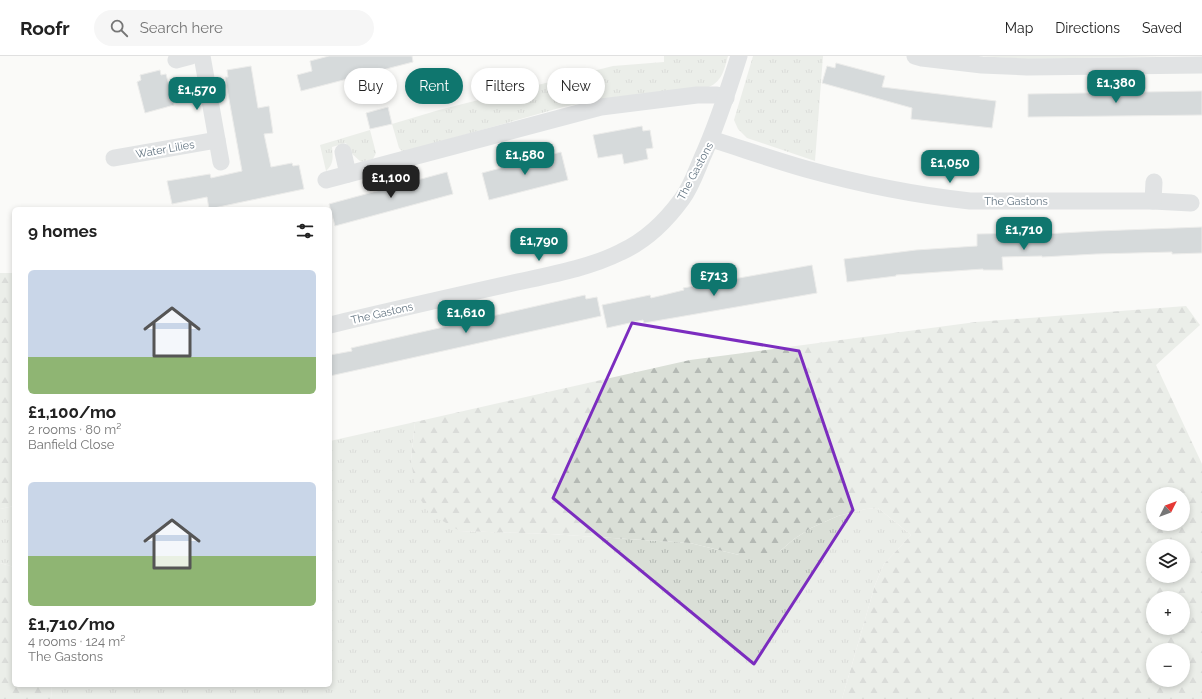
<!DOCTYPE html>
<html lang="en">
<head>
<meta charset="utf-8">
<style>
  :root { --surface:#fff; --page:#f6f6f6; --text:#222; --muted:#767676; --line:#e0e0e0; --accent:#0f766e }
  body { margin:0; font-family:Raleway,sans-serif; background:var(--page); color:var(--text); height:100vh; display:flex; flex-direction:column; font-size:15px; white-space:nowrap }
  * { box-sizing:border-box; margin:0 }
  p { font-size:13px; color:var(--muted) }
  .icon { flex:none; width:22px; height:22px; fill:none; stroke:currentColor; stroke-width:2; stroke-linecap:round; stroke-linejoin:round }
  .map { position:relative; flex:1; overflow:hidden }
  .drawer { position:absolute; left:12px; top:151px; width:320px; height:480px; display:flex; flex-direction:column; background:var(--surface); border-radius:6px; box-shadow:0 2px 6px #0003 }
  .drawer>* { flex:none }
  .guide { position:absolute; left:344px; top:12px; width:380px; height:36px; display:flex; gap:8px }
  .needle { width:26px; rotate:48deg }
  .tools { position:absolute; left:1146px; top:431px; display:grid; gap:8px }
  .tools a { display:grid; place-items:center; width:44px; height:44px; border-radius:50%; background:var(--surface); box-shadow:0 2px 6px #0003; font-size:20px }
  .price { position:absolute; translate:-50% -34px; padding:0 9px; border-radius:8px; background:var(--accent); color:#fff; font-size:13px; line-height:26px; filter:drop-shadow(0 1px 2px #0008) }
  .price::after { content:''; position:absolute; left:50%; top:24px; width:12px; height:9px; margin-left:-6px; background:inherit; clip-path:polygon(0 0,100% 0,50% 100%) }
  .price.on { background:#222; color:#fff }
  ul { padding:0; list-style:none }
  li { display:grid; align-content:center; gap:8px; height:212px; padding:0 16px }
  li span { display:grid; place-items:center; height:124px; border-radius:6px; color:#555 }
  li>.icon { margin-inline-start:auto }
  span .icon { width:72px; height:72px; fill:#fffc; stroke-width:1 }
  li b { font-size:17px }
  h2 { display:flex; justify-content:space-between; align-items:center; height:48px; padding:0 16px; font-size:17px }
  .chip { padding:0 14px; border-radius:18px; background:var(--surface); box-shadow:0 2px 6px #0003; font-size:14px; line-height:36px }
  .chip.on { background:var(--accent); color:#fff }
  header { display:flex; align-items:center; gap:24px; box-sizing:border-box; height:56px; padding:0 20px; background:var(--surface); border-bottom:1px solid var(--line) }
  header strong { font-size:19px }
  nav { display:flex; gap:22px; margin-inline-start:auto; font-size:14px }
  .search { width:280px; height:36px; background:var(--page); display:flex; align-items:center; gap:10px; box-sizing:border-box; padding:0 14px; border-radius:22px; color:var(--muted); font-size:15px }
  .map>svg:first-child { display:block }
</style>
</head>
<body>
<header>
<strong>Roofr</strong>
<div class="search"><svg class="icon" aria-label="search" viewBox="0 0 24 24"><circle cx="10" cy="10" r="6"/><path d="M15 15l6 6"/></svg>Search here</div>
<nav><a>Map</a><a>Directions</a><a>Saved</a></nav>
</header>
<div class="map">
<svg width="1202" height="643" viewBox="0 0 1202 643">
  <defs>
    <pattern id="grass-tufts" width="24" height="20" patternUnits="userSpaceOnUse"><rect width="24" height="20" fill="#dadfd7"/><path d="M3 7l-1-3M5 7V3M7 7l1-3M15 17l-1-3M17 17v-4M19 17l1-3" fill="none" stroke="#b4b9b4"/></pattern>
    <pattern id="forest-firs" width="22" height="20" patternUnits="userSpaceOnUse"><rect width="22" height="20" fill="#dadfd7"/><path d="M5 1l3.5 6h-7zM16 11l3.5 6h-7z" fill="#b4b9b4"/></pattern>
  </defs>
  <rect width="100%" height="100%" fill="#fafaf8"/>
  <g fill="url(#grass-tufts)">
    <path d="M664 0H728C724 14 722 27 706 32L615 41 563 51 403 96 399 92 392 68 439 54 613 10 664 6Z"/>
    <path d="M753 0H823L815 105 747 82 738 73 734 64Z"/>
    <path d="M980 0H1170L1024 3Z"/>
    <path d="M370 74 376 97 373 103 361 106 350 96 346 87 332 91C333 101 334 108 326 115L320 89Z"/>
    <path d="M415 366 411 404 460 475 550 478 690 487 739 499 780 495 794 483 811 472 838 460 866 453 878 452 911 479 884 508 875 529 842 643H52L51 629H330V385Z"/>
    <path d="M14 450V511L0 507V453Z"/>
  </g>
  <g fill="url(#forest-firs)" fill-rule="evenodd">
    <path d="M0 217H14V450L0 453Z"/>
    <path d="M1186 250 1200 269 1156 309 1202 408V643H842L875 529 884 508 911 479 878 452 866 453 838 460 811 472 794 483 780 495 765 502 739 499 690 487 550 478 460 475 429 457 416 436 411 404 415 366 690 304 976 266ZM1153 438H1183V468H1153ZM1153 490H1183V520H1153ZM1153 542H1183V572H1153ZM1153 594H1183V624H1153Z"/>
    <path d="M0 507 14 511V629H51L52 643H0Z"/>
  </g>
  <g fill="#aab3b9" stroke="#dcdcda">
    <path d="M329 0H412L413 6 301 35 297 19 312 15 310 5Z"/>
    <path d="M836 7 885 20 882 31 996 45 992 72 911 63 912 52 822 27 827 10 835 12Z"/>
    <path d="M251 10 258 52 269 50 273 77 264 78 271 111 292 107 293 110 299 109 304 133 209 153 207 141 172 148 167 125 210 118 211 122 242 115 225 21H228L227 14Z"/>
    <path d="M160 14 161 19 166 18 174 49 145 57 137 26 141 24 140 19Z"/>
    <path d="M1202 35V59L1028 61V38Z"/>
    <path d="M388 51 392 68 370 73 366 57Z"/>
    <path d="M642 70 643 75 650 74 653 92 646 93 648 103 624 108 622 98 598 102 593 79Z"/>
    <path d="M561 96 568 124 489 144 482 117Z"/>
    <path d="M447 116 453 138 335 170 329 148Z"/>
    <path d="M1202 171V197L1172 198V196L1096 198 1042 201V200L1002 201 1003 214H983V213L896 219V220L847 226 844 203 916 194 977 190V178L1026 177V179L1098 175Z"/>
    <path d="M812 209 817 237 644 267 643 264 607 272 602 249 650 239 651 242 684 234 683 232Z"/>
    <path d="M585 239 586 243 597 241 601 260 330 320V299L352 295 351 292Z"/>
  </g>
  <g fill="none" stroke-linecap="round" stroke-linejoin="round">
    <g stroke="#c3c8cc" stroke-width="17">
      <path d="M202 0 221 106"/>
      <path d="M915 0 922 2 982 9 1027 11 1202 9"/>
      <path d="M176 4 191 0"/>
      <path d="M711 83C743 93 774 104 806 113 860 128 915 139 970 145H1153L1191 147"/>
      <path d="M343 96 348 118"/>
      <path d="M114 102 217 84"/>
      <path d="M326 124 601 51 697 39H717L726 42"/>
      <path d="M1153 145 1154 126"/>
      <path d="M330 269C388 255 446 242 504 229 543 220 585 214 621 196 645 185 666 165 682 143 691 131 696 116 702 102 717 69 728 35 739 0"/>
    </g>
  </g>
  <path d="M0 0H1202V643H0ZM632 267 799 295 853 454 754 608 553 442Z" fill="#fafaf8" fill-opacity=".55" fill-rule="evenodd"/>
  <path fill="none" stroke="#7b2cbf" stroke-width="3" stroke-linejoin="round" d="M632 267 799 295 853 454 754 608 553 442Z"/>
  <g text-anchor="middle" stroke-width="4" stroke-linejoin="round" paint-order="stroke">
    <g font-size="11" fill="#657683" stroke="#fff">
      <text transform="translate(165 93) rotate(-10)" y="4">Water Lilies</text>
      <text transform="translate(695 115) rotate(-62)" y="4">The Gastons</text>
      <text x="1016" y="149">The Gastons</text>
      <text transform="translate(382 257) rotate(-13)" y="4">The Gastons</text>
    </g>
  </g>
</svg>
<div class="tools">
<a><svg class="needle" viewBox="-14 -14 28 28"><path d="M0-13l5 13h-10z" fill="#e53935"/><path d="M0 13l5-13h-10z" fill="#767676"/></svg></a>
<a><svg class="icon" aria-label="layers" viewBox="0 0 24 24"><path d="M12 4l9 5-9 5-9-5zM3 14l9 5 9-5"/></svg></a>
<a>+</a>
<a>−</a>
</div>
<b class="price" style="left:1116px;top:48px">£1,380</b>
<b class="price" style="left:197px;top:55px">£1,570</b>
<b class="price" style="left:525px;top:120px">£1,580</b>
<b class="price" style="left:950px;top:128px">£1,050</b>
<b class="price on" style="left:391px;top:143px">£1,100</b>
<b class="price" style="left:1024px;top:195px">£1,710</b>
<b class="price" style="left:539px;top:206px">£1,790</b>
<b class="price" style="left:714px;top:241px">£713</b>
<b class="price" style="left:466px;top:278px">£1,610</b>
<div class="guide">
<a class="chip">Buy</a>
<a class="chip on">Rent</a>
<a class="chip">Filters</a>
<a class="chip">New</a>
</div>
<section class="drawer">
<h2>9 homes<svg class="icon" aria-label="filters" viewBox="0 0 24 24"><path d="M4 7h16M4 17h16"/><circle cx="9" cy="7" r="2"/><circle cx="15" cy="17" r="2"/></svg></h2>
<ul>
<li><span style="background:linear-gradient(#c9d6e8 70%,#8fb573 0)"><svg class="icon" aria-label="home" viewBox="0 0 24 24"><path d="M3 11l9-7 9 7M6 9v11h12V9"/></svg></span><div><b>£1,100/mo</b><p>2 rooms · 80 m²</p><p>Banfield Close</p></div></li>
<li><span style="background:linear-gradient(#c9d6e8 60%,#8fb573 0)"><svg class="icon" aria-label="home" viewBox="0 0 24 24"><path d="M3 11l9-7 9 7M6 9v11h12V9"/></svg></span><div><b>£1,710/mo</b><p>4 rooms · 124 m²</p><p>The Gastons</p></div></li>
</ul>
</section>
</div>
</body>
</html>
